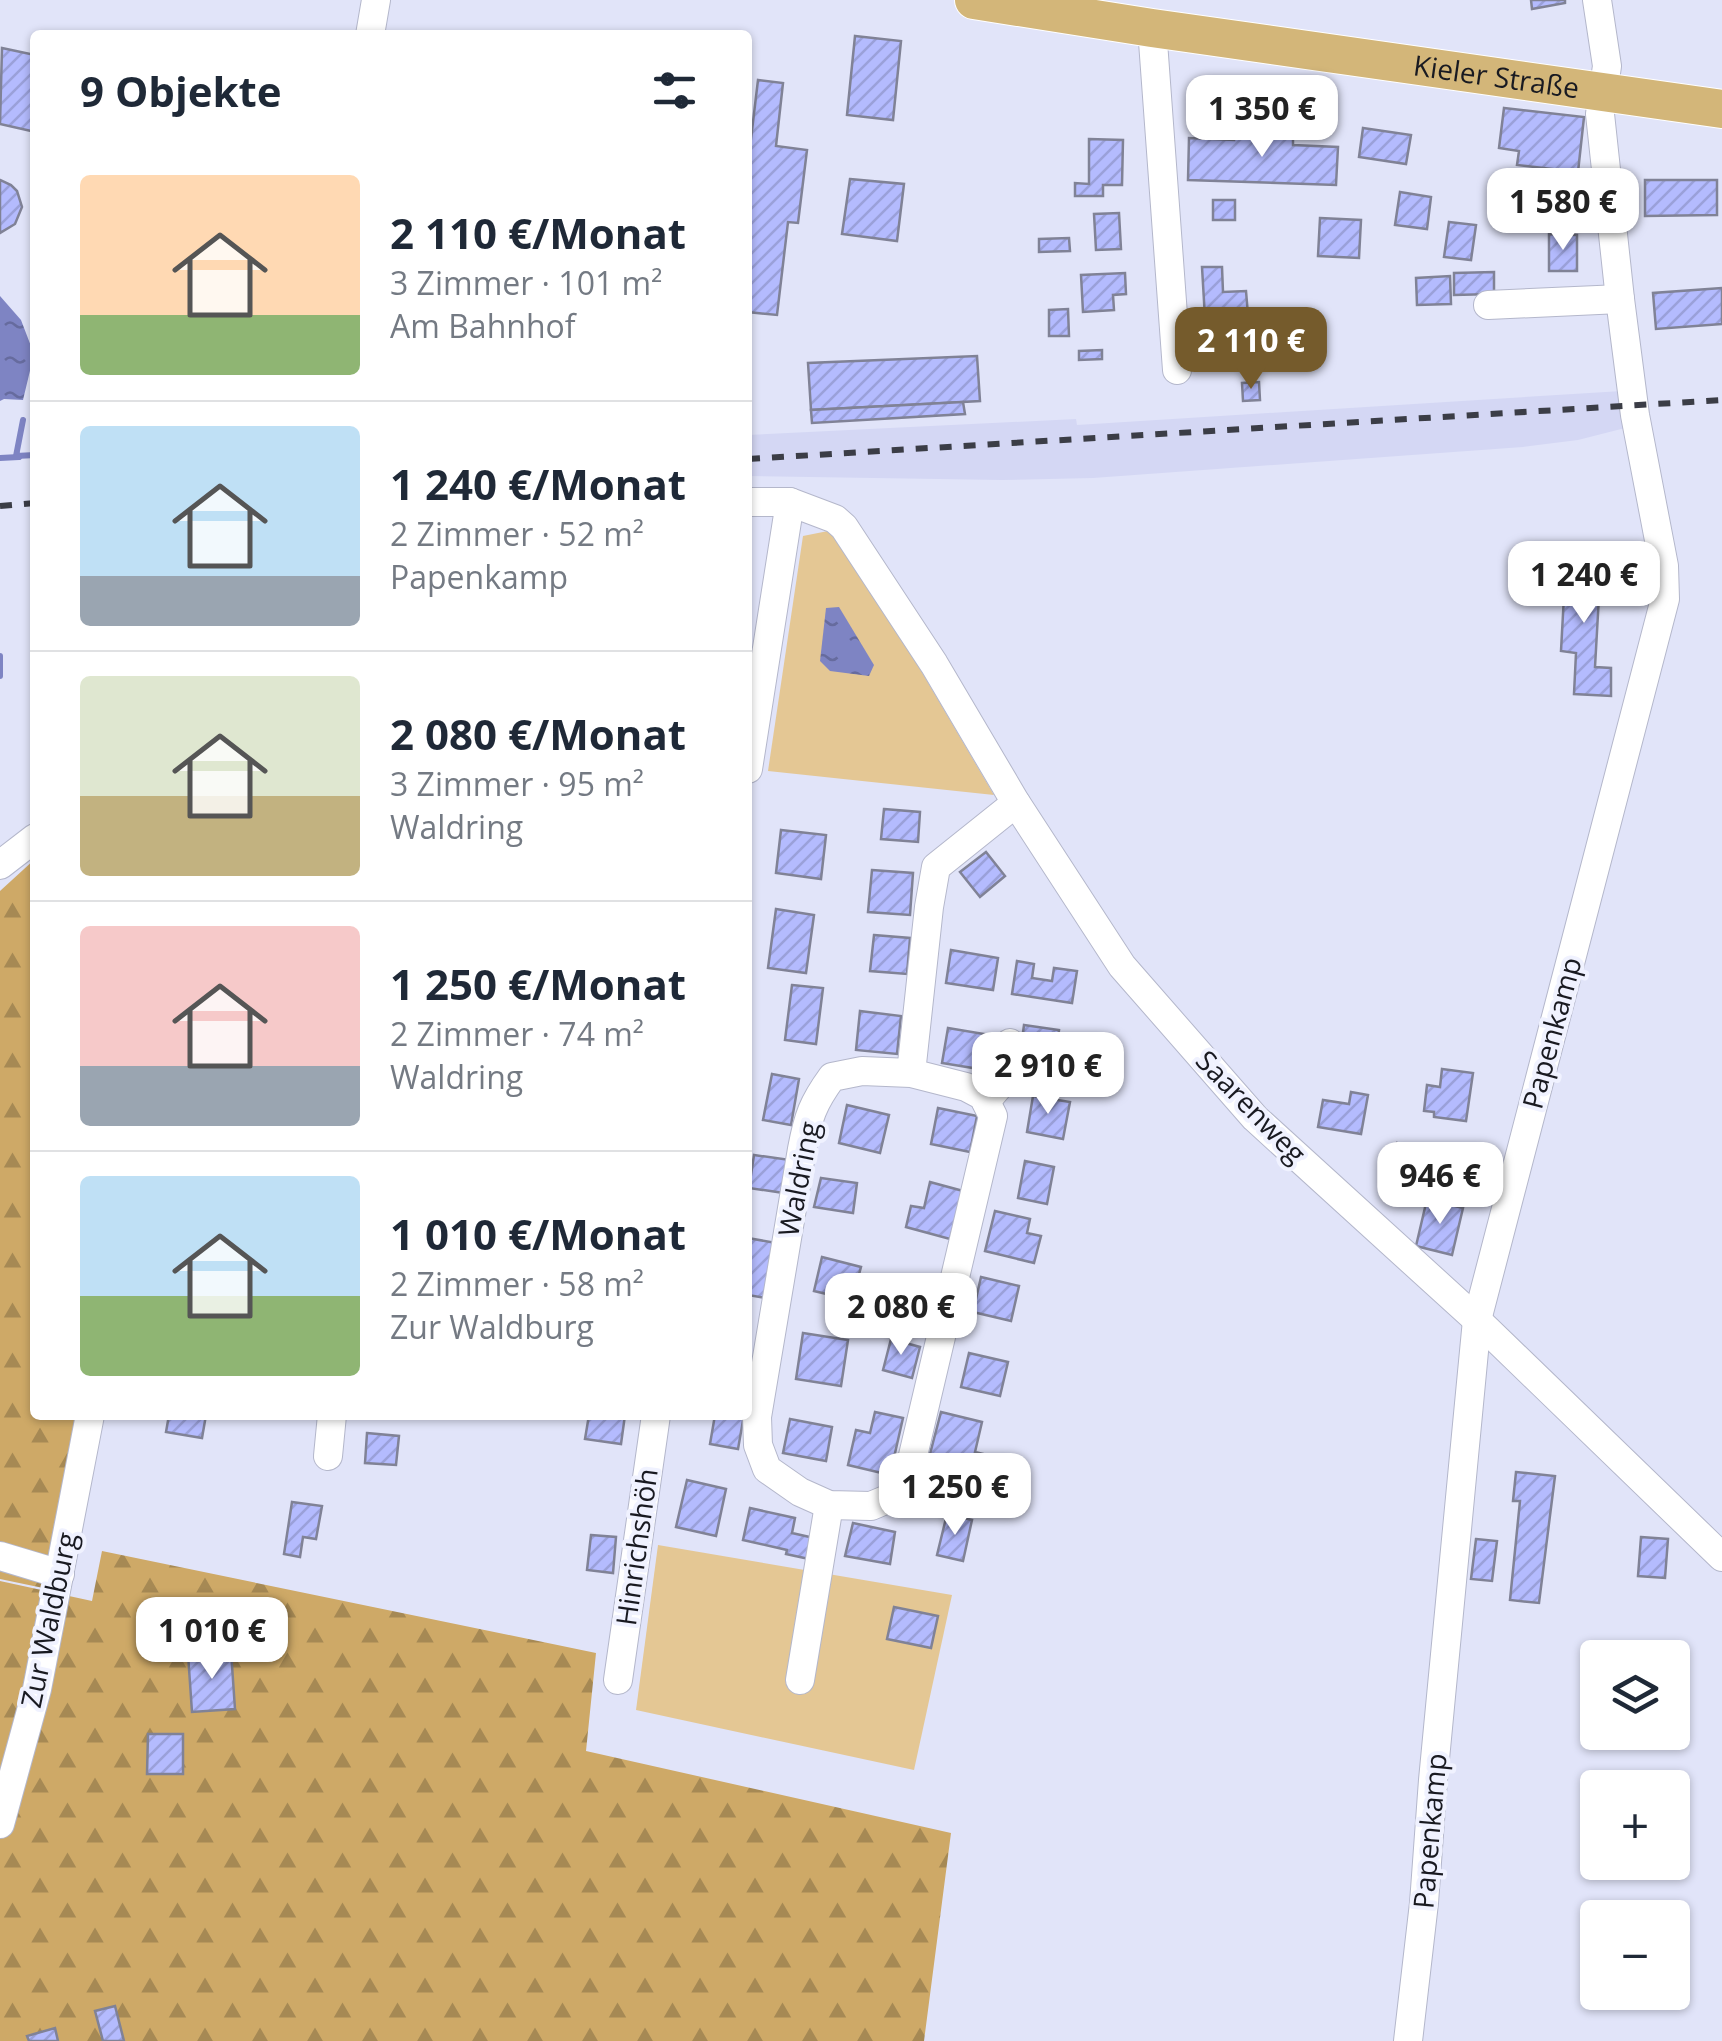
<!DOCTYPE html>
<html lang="de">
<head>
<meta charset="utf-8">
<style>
  :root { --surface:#fff; --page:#f2f2f3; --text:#1f2937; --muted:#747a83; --line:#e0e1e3; --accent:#755b2c }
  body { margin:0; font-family:"Open Sans",sans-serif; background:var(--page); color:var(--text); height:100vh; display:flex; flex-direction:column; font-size:38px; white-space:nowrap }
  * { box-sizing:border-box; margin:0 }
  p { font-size:32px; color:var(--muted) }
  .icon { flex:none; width:55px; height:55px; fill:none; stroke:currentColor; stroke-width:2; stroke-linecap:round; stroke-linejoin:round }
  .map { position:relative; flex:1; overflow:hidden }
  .panel { position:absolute; left:30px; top:30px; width:722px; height:1390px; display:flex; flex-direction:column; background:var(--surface); border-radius:10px; box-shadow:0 2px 8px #0004 }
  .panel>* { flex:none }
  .tools { position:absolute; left:1580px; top:1640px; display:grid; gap:20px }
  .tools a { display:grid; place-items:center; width:110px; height:110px; border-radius:10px; background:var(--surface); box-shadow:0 2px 8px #0004; font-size:50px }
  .price { position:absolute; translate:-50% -85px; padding:0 22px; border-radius:20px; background:#fff; color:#222; font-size:32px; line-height:65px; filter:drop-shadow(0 2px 5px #0008) }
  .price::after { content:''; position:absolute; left:50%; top:60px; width:30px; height:22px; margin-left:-15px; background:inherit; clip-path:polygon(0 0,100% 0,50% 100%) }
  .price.active { background:var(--accent); color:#fff }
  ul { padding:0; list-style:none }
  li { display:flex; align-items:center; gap:30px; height:250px; padding:0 50px }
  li+li { border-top:2px solid var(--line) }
  li span { display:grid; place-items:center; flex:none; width:280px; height:200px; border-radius:10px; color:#555 }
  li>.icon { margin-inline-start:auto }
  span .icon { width:120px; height:120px; fill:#fffc; stroke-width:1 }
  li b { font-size:42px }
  h2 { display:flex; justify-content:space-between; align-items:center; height:120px; padding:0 50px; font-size:42px }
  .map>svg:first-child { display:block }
</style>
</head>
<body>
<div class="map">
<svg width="1722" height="2041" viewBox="0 0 1722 2041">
  <defs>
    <pattern id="forest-firs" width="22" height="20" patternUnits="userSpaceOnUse" patternTransform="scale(2.5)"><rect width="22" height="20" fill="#cea967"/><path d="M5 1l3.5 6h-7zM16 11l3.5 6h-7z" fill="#a68954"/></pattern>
    <pattern id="water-ripples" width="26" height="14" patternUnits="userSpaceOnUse" patternTransform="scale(2.5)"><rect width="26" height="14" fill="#7e84c3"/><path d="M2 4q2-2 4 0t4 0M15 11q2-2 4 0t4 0" fill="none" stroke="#666b9e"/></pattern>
    <pattern id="building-hatch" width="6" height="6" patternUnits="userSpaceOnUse" patternTransform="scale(2.5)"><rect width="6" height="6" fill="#b4bbfe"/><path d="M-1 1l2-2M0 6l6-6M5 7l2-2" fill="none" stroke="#9aa0d9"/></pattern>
  </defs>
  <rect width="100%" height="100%" fill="#e1e4f9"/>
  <path fill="#d4d7f4" d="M1622 391 1629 427 1578 440 1523 447 1093 478 1002 480 748 476V435L1076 419 1077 425Z"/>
  <g fill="#e4c794">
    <path d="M838 529 994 795 768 771 803 536Z"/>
    <path d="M658 1545 952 1595 914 1770 636 1710Z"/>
  </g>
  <g fill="url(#forest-firs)">
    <path d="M35 859V1415H80L48 1589 0 1579V891Z"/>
    <path d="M102 1551 596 1653 586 1751 951 1833 924 2041H0V1581L92 1601Z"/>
  </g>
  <g fill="url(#water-ripples)">
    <path d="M0 296 21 320 34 354 23 400 4 399 0 401Z"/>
    <path d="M839 607 874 665 869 676 830 671 820 661 826 608Z"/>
  </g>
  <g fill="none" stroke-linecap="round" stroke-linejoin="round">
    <g stroke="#7e84c3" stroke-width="6">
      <path d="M23 420 16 456 35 455"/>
      <path d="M0 458 19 457"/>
      <path d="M0 656V676"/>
    </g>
  </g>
  <g fill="url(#building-hatch)" stroke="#808296" stroke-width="2.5">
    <path d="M1531 0H1565V3L1532 9Z"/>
    <path d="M855 36 901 41 893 120 847 115Z"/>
    <path d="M2 48 35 55V114L31 131 0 124Z"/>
    <path d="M758 80 783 83 776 146 807 150 798 223 788 222 777 315 748 312V147H750Z"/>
    <path d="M1504 108 1584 117 1578 172 1517 165 1519 151 1499 148Z"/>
    <path d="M1363 128 1411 135 1406 164 1359 157Z"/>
    <path d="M1234 129 1293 131V145L1338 147 1336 185 1188 180 1189 138 1234 140Z"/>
    <path d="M1089 139 1123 140 1122 185H1103V196H1075V183L1089 184Z"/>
    <path d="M850 179 904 184 897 241 842 234Z"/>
    <path d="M0 180 11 185 17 191 22 207 15 224 0 233Z"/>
    <path d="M1645 180H1717V215L1645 216Z"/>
    <path d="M1400 192 1431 197 1427 229 1395 225Z"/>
    <rect x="1213" y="200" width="22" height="20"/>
    <path d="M1119 213 1121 249 1096 250 1094 214Z"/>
    <path d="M1320 218 1361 220 1359 258 1318 256Z"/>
    <path d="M1449 222 1476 225 1471 260 1444 257Z"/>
    <path d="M1549 234 1577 235V271H1549Z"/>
    <path d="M1069 238 1070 251 1039 252V239Z"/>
    <path d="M1202 267H1222L1223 292 1246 291 1248 315 1224 317V322H1213V318H1205Z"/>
    <path d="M1494 272V294L1454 295V273Z"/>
    <path d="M1125 273 1126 294 1113 295 1114 310 1083 312 1081 275Z"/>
    <path d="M1450 276 1451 304 1417 305 1416 278Z"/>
    <path d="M1722 288V324L1656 329 1653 293Z"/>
    <path d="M1068 309 1069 336H1049V310Z"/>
    <path d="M1102 350V359L1079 360V351Z"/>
    <path d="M977 356 980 401 811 410 808 363Z"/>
    <path d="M1259 382 1260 400 1243 401 1242 383Z"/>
    <path d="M963 402 965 414 812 423 811 410Z"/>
    <path d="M1566 559 1601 561 1595 667 1611 668V696L1574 694 1576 653 1561 651Z"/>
    <path d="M884 809 920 812 918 842 881 839Z"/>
    <path d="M781 830 826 835 821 879 776 873Z"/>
    <path d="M986 852 1005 876 980 897 960 872Z"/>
    <path d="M872 870 913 873 910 915 868 912Z"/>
    <path d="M776 909 814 915 806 973 768 968Z"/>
    <path d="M874 935 910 938 907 974 870 971Z"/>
    <path d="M951 950 998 958 993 990 946 983Z"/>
    <path d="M1017 961 1034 964 1032 978 1052 981 1054 968 1077 971 1072 1003 1012 994Z"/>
    <path d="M792 985 823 988 816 1044 785 1040Z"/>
    <path d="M860 1011 901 1016 897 1054 856 1050Z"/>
    <path d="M1024 1025 1059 1030 1054 1067 1019 1062Z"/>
    <path d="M948 1028 984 1034 979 1069 942 1063Z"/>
    <path d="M1442 1069 1473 1073 1466 1121 1434 1117V1112L1424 1111 1427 1085 1440 1087Z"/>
    <path d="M772 1074 799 1079 791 1125 763 1120Z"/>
    <path d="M1351 1092 1368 1095 1361 1134 1318 1127 1323 1100 1349 1104Z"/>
    <path d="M1033 1096 1070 1102 1063 1139 1027 1132Z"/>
    <path d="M847 1105 889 1115 880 1153 839 1143Z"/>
    <path d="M938 1108 977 1116 970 1152 931 1144Z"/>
    <path d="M1397 1143 1427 1151 1417 1191 1386 1183Z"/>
    <path d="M754 1155 790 1160 784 1193 749 1188Z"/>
    <path d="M1025 1161 1054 1167 1047 1204 1018 1198Z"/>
    <path d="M821 1178 857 1183 853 1213 814 1207Z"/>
    <path d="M930 1182 963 1191 950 1239 906 1227 911 1206 924 1208Z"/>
    <path d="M1427 1199 1463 1208 1452 1255 1416 1246Z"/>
    <path d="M995 1211 1030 1219 1027 1233 1041 1236 1034 1263 985 1251Z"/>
    <path d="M748 1238 776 1243 765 1298 748 1295Z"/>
    <path d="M822 1257 861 1267 852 1300 814 1291Z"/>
    <path d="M907 1277 933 1284 925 1318 898 1311Z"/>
    <path d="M981 1277 1019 1286 1011 1321 973 1312Z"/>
    <path d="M803 1333 848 1340 841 1386 796 1379Z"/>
    <path d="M891 1339 920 1347 912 1378 883 1370Z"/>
    <path d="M969 1353 1008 1362 1000 1396 961 1387Z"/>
    <path d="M875 1412 903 1418 890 1475 848 1465 856 1430 870 1433Z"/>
    <path d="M941 1412 982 1422 975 1452 987 1455 979 1486 925 1473Z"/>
    <path d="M169 1415H206L202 1438 166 1432Z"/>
    <path d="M589 1415H625L621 1444 585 1439Z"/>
    <path d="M715 1415H744L738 1449 710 1444Z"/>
    <path d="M790 1419 832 1427 826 1461 783 1453Z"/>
    <path d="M367 1433 399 1436 396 1465 365 1463Z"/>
    <path d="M1516 1472 1555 1476 1539 1603 1510 1600 1520 1501H1513Z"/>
    <path d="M687 1480 726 1489 716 1536 676 1527Z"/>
    <path d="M292 1502 322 1506 316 1539 303 1537 300 1557 284 1554Z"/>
    <path d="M750 1508 795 1518 792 1533 814 1538 809 1559 786 1554 787 1550 743 1540Z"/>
    <path d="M947 1514 972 1520 963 1561 937 1555Z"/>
    <path d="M853 1523 895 1532 890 1564 845 1556Z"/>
    <path d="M591 1535 616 1537 613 1573 587 1570Z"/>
    <path d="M1641 1537 1668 1539 1665 1578 1638 1576Z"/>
    <path d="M1476 1539 1497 1541 1492 1581 1471 1579Z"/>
    <path d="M894 1607 938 1616 931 1648 887 1639Z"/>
    <path d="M231 1651 235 1709 192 1712 188 1654Z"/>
    <path d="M148 1734H183V1774H147Z"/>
    <path d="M115 2006 124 2041H103L95 2011Z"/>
    <path d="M55 2028 58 2041H29L27 2036Z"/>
  </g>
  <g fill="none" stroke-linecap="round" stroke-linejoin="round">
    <g stroke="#b4b7cb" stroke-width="30">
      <g id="minor">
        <path d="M1152 28 1177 370"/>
        <path d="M370 35 376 0"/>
        <path d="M1488 305 1620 299"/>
        <path d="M748 502H790L835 519 844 527 934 664 1016 803 1122 966 1255 1118 1477 1320 1722 1557"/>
        <path d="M748 769 790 502"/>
        <path d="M0 865 35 838"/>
        <path d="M911 1073 862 1071 832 1077C813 1103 808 1117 802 1149L757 1417 758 1445 767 1469 800 1492 829 1505 871 1506 890 1498 907 1481 993 1116 983 1096 966 1087 911 1073 929 907 936 867 1016 803"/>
        <path d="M986 1101 1005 1079 1010 1043"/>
        <path d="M328 1456 332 1415"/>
        <path d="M0 1556 60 1574"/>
        <path d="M618 1680 656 1415"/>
        <path d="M800 1680 829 1505"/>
        <path d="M0 1824 37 1689 90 1415"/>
        <path d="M1408 2041 1424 1903 1433 1780 1477 1320 1665 599 1664 566 1635 415 1620 299 1600 114 1607 66 1597 0"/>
      </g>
    </g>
    <g stroke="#fff" stroke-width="40">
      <g id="major">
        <path id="s1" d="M974 0 1152 28 1722 109"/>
      </g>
    </g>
    <use href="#minor" stroke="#fff" stroke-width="28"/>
    <use href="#major" stroke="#d3b679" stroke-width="38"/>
    <g stroke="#3b3d46" stroke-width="6" stroke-dasharray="12 12" stroke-linecap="butt">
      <path d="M748 459 1722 400"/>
      <path d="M0 506 35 503"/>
    </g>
  </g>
  <g text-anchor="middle" stroke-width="8" stroke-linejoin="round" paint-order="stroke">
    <g font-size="28" fill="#191a21" stroke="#f0f2ff">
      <text dy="10" stroke="none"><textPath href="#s1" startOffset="528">Kieler Straße</textPath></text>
      <text transform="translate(1552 1033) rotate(-75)" y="10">Papenkamp</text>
      <text transform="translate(1251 1107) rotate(46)" y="10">Saarenweg</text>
      <text transform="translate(799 1179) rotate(-79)" y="10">Waldring</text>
      <text transform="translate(637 1547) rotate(-82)" y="10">Hinrichshöh</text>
      <text transform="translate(49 1620) rotate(-78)" y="10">Zur Waldburg</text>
      <text transform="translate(1430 1831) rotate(-85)" y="10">Papenkamp</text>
    </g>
  </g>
</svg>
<div class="tools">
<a><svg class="icon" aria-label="layers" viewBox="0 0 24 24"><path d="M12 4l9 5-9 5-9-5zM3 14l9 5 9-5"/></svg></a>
<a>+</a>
<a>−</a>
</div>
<b class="price" style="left:1262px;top:160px">1 350 €</b>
<b class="price" style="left:1563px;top:253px">1 580 €</b>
<b class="price active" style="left:1251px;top:392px">2 110 €</b>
<b class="price" style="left:1584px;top:626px">1 240 €</b>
<b class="price" style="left:1048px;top:1117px">2 910 €</b>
<b class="price" style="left:1440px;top:1227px">946 €</b>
<b class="price" style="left:901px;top:1358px">2 080 €</b>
<b class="price" style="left:955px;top:1538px">1 250 €</b>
<b class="price" style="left:212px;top:1682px">1 010 €</b>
<section class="panel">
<h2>9 Objekte<svg class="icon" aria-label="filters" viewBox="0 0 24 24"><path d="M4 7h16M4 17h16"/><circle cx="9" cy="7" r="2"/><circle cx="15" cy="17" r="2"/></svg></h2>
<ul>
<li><span style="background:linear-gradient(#ffd9b3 70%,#8fb573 0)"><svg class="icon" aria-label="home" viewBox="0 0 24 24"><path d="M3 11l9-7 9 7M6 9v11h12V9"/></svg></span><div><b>2 110 €/Monat</b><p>3 Zimmer · 101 m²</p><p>Am Bahnhof</p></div></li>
<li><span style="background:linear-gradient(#bfe0f5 75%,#9aa5b1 0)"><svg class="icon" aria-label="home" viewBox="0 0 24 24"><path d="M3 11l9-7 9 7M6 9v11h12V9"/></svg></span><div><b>1 240 €/Monat</b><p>2 Zimmer · 52 m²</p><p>Papenkamp</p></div></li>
<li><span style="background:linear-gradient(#dfe7d0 60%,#c2b280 0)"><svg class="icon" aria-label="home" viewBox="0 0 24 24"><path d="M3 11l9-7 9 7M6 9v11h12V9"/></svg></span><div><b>2 080 €/Monat</b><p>3 Zimmer · 95 m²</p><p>Waldring</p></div></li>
<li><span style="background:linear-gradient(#f6c9c9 70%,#9aa5b1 0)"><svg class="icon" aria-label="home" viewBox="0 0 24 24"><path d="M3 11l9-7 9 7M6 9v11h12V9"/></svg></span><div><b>1 250 €/Monat</b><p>2 Zimmer · 74 m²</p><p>Waldring</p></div></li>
<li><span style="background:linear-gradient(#bfe0f5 60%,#8fb573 0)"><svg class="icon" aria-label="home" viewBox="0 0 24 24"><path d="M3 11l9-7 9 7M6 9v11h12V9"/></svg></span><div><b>1 010 €/Monat</b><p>2 Zimmer · 58 m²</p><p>Zur Waldburg</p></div></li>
</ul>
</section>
</div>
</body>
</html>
